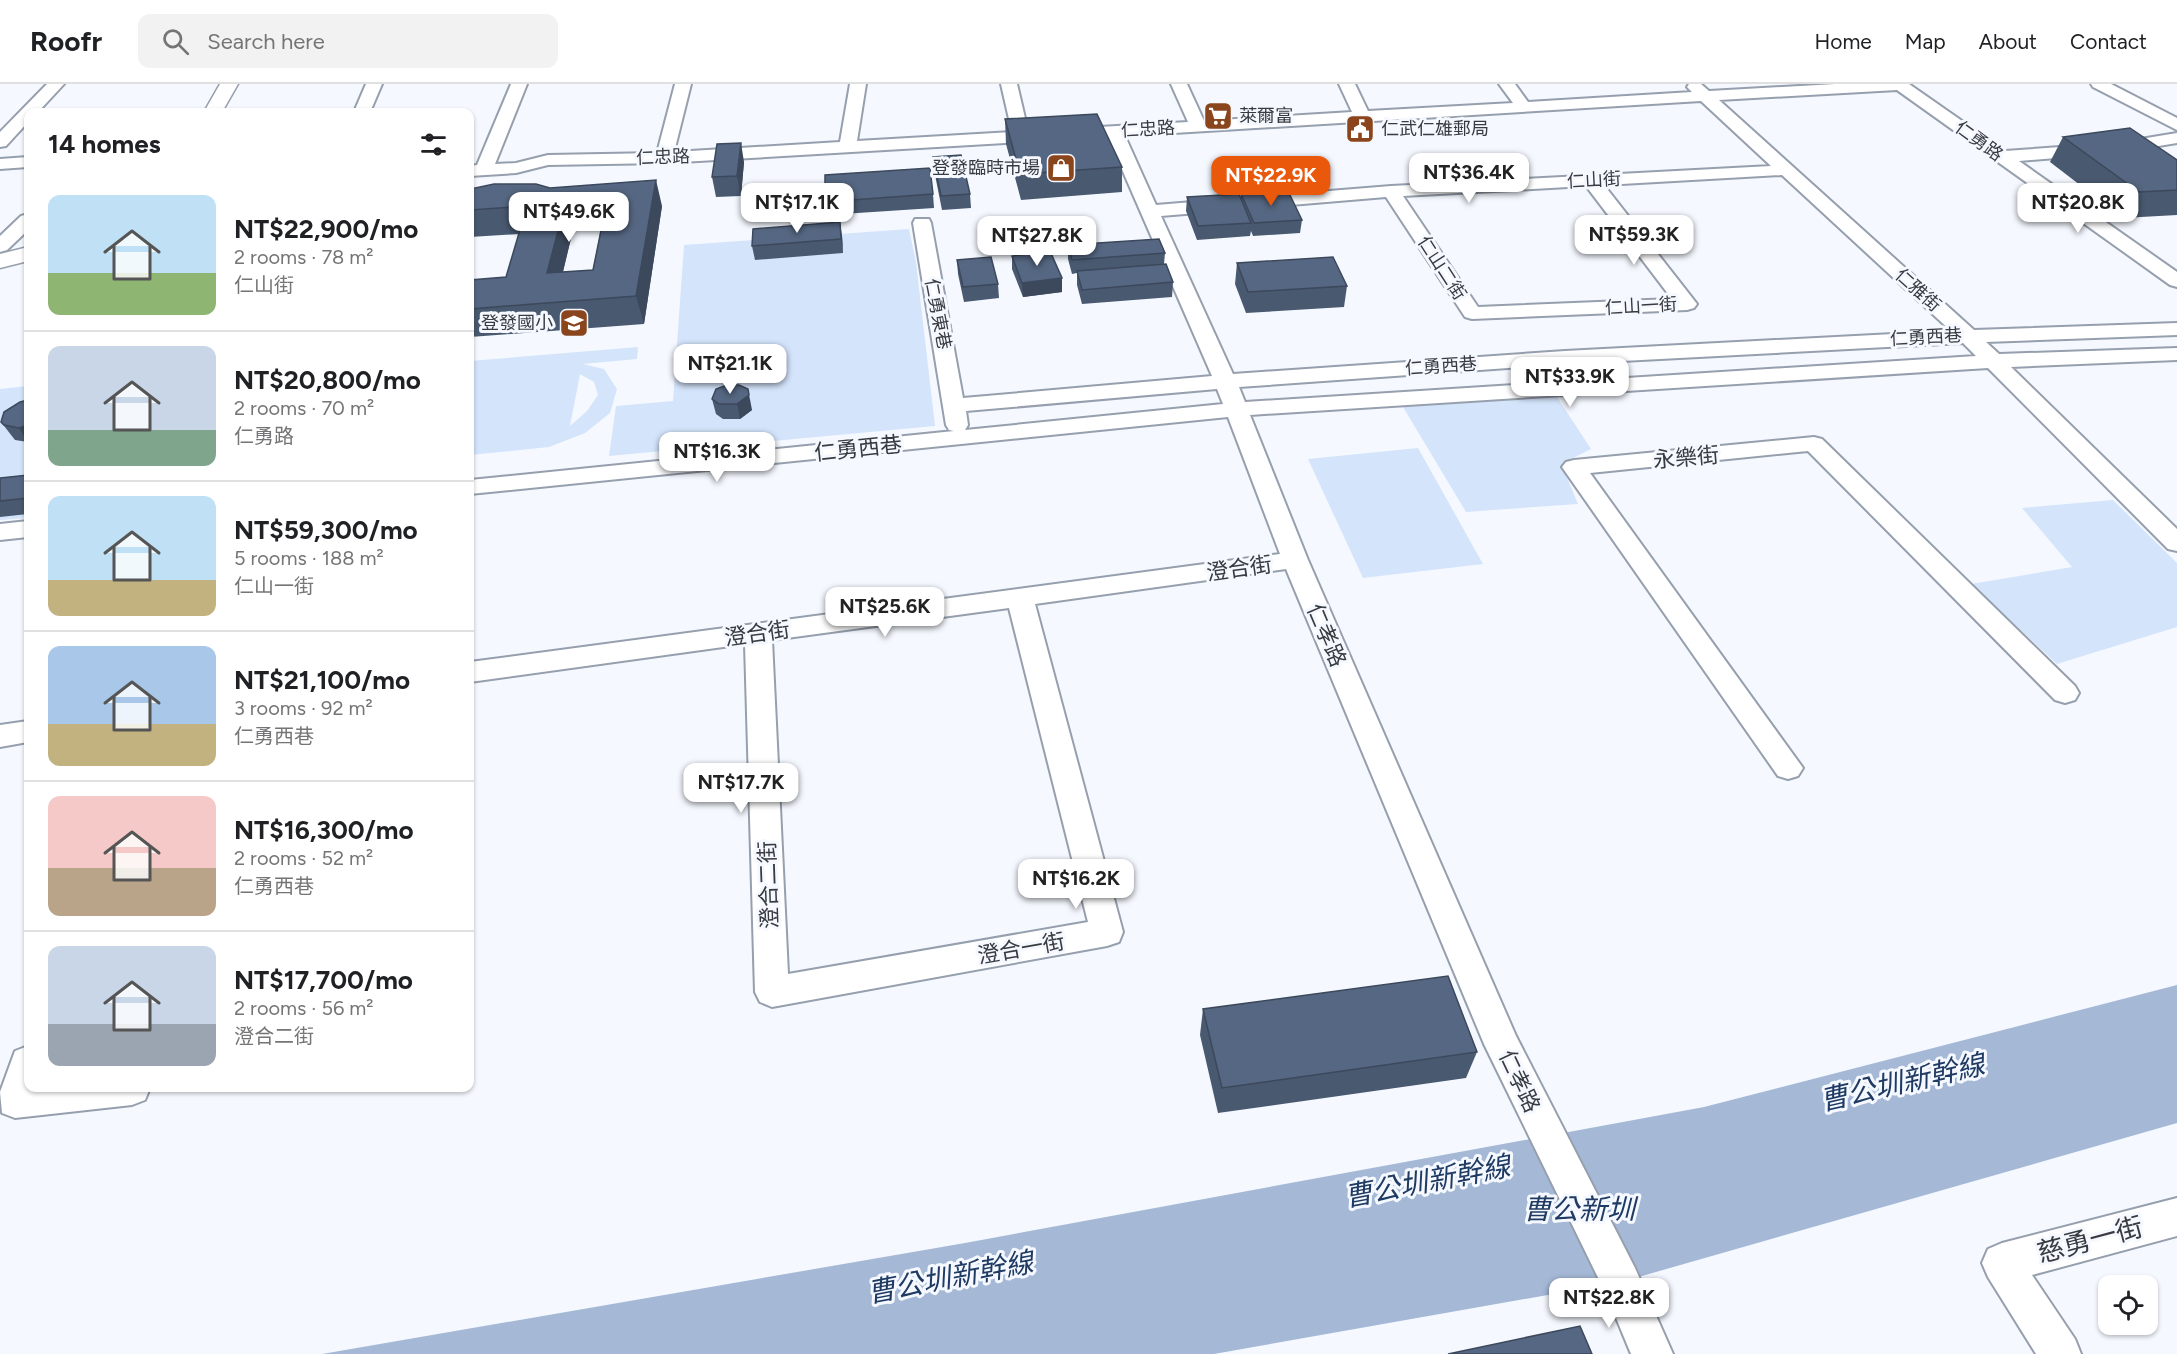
<!DOCTYPE html>
<html lang="en">
<head>
<meta charset="utf-8">
<style>
  :root { --surface:#fff; --page:#f2f2f2; --text:#202124; --muted:#757577; --line:#e0e0e0; --accent:#ea580c }
  body { margin:0; font-family:Figtree,"Noto Sans TC",sans-serif; background:var(--page); color:var(--text); height:100vh; display:flex; flex-direction:column; font-size:22px; white-space:nowrap }
  * { box-sizing:border-box; margin:0 }
  p { font-size:20px; color:var(--muted) }
  .icon { flex:none; width:33px; height:33px; fill:none; stroke:currentColor; stroke-width:2; stroke-linecap:round; stroke-linejoin:round }
  .map { position:relative; flex:1; overflow:hidden }
  .sheet { position:absolute; left:24px; top:24px; width:450px; height:984px; display:flex; flex-direction:column; background:var(--surface); border-radius:12px; box-shadow:0 2px 4px #0004 }
  .sheet>* { flex:none }
  .tools { position:absolute; left:2098px; top:1191px; display:grid; gap:12px }
  .tools a { display:grid; place-items:center; width:60px; height:60px; border-radius:12px; background:var(--surface); box-shadow:0 2px 4px #0004; font-size:30px }
  .price { position:absolute; translate:-50% -51px; padding:0 14px; border-radius:12px; background:#fff; color:#222; font-size:20px; line-height:39px; filter:drop-shadow(0 2px 3px #0008) }
  .price::after { content:''; position:absolute; left:50%; top:36px; width:18px; height:14px; margin-left:-9px; background:inherit; clip-path:polygon(0 0,100% 0,50% 100%) }
  .price.selected { background:var(--accent); color:#fff }
  ul { padding:0; list-style:none }
  li { display:flex; align-items:center; gap:18px; height:150px; padding:0 24px }
  li+li { border-top:2px solid var(--line) }
  li span { display:grid; place-items:center; flex:none; width:168px; height:120px; border-radius:12px; color:#555 }
  li>.icon { margin-inline-start:auto }
  span .icon { width:72px; height:72px; fill:#fffc; stroke-width:1 }
  li b { font-size:26px }
  h2 { display:flex; justify-content:space-between; align-items:center; height:72px; padding:0 24px; font-size:26px }
  header { display:flex; align-items:center; gap:36px; box-sizing:border-box; height:84px; padding:0 30px; background:var(--surface); border-bottom:2px solid var(--line) }
  header strong { font-size:28px }
  nav { display:flex; gap:33px; margin-inline-start:auto; font-size:21px }
  .search { width:420px; height:54px; background:var(--page); display:flex; align-items:center; gap:15px; box-sizing:border-box; padding:0 21px; border-radius:12px; color:var(--muted); font-size:22px }
  .map>svg:first-child { display:block }
</style>
</head>
<body>
<header>
<strong>Roofr</strong>
<div class="search"><svg class="icon" aria-label="search" viewBox="0 0 24 24"><circle cx="10" cy="10" r="6"/><path d="M15 15l6 6"/></svg>Search here</div>
<nav><a>Home</a><a>Map</a><a>About</a><a>Contact</a></nav>
</header>
<div class="map">
<svg width="2177" height="1270" viewBox="0 0 2177 1270">
  <rect width="100%" height="100%" fill="#f5f9ff"/>
  <g fill="#d4e4fb" fill-rule="evenodd">
    <path d="M909 145 916 178 935 342 609 372 616 322 673 317 684 161Z"/>
    <path d="M638 263 637 275 583 280 604 285 617 305 610 329 585 349 549 363 470 371V277ZM580 290 594 298 598 311 587 327 570 342Z"/>
    <path d="M28 302V434L0 436V305Z"/>
    <path d="M1557 313 1591 365 1567 377 1563 384 1578 420 1466 428 1403 323Z"/>
    <path d="M1418 364 1483 480 1363 494 1308 375Z"/>
    <path d="M2113 416 2177 479V543L2057 580 1971 500 2072 483 2022 424Z"/>
  </g>
  <path fill="#a5b9d7" d="M2177 901V1039L1621 1198 1214 1270H322L965 1159 1704 1023Z"/>
  <g fill="none" stroke-linecap="round" stroke-linejoin="round">
    <g stroke="#969fad" stroke-width="4">
      <g id="minor">
        <path d="M47 0H64L38 28H28V38L6 62 0 63V48Z"/>
        <path d="M366 0H382L370 28H354Z"/>
        <path d="M511 0H527L495 80 516 79 548 71 657 69 675 0H691L674 68 840 58 850 0H866L857 57 1012 48 1001 0H1017L1028 47 1188 38 1171 0H1187L1204 37 1352 28 1339 0H1355L1368 27 1513 19 1499 0H1515L1528 18 1692 8 1687 3 1689 0H1701L1709 7 1835 0H1909L2005 67 2116 59 2177 49V59L2116 69 2019 77 2177 188V203L2170 201 1897 6 1719 16 1974 246 2177 239V251L1986 258 1999 270 2177 264V276L2011 283 2177 445V467L2168 465 1988 284 1250 331 1308 476 1516 952 1635 1184 1673 1270H1631L1607 1212 1484 960 1286 485 1035 520 1123 848 1119 858 1107 862 772 923 760 918 755 908 745 560 470 598V578L1280 470 1228 333 470 410V396L954 347 949 346 946 341 913 139 915 135H929L931 139 963 314 1212 292 1108 53 664 79 548 81 516 89 470 92V82L477 81ZM1701 17 1771 82 1391 102 1156 121 1125 52ZM1782 91 1951 247 1565 267 1233 290 1161 132 1386 113 1465 233 1472 235 1687 226 1694 224 1697 220 1604 101ZM1586 102 1672 215 1478 223 1403 112ZM1963 259 1976 272 1245 318 1239 303 1565 280ZM1217 305 1223 320 965 346 968 341 966 327ZM1009 524 1088 838 788 890 772 556Z"/>
        <path d="M2091 0H2111L2177 34V46L2093 3Z"/>
        <path d="M28 73V83L0 85V75Z"/>
        <path d="M28 130V146L7 166 0 168V152L21 132Z"/>
        <path d="M1814 353 1822 355 2075 602 2079 609 2075 616 2065 619 2055 616 1808 367 1590 389 1803 684 1798 692 1788 695 1778 692 1562 383 1566 378 1574 376Z"/>
        <path d="M28 437V453L0 456V440Z"/>
        <path d="M28 637V658L0 663V641Z"/>
        <path d="M28 962V1004H150L145 1016 132 1021 15 1034 2 1029 0 1008 15 967Z"/>
        <path d="M2177 1114V1152L2032 1191 2075 1255 2081 1270H2036L1988 1193 1982 1179 1988 1165 2002 1159Z"/>
      </g>
    </g>
    <g stroke="#969fad" stroke-width="3">
      <g id="tertiary">
        <path d="M220 0H238L222 28H204Z"/>
        <path d="M28 163V177L0 184V170Z"/>
      </g>
    </g>
    <use href="#minor" fill="#fff" fill-rule="evenodd"/>
    <use href="#tertiary" fill="#fff" fill-rule="evenodd"/>
  </g>
  <g fill="#495970" fill-rule="evenodd">
    <path d="M1005 35 1122 83V108L1021 116 1006 60Z"/>
    <path d="M2063 53 2177 76V131L2123 134 2050 78Z"/>
    <path d="M933 73 970 110 971 124 942 126 934 86Z"/>
    <path d="M744 78 741 112 716 113 712 93Z"/>
    <path d="M550 104 662 122 644 240 470 253V196L506 193 519 150 470 153V105ZM601 144 593 186 563 188 573 146Z"/>
    <path d="M933 110 934 124 827 131 825 118Z"/>
    <path d="M1241 110 1302 136 1300 149 1253 152 1251 147 1250 152 1197 156 1186 127 1187 113 1241 115Z"/>
    <path d="M842 152 843 169 755 176 752 162Z"/>
    <path d="M1068 161 1165 169 1164 180 1173 198 1172 213 1082 220 1077 201V189L1072 190 1068 175Z"/>
    <path d="M1012 172 1062 194V208L1023 213 1012 185Z"/>
    <path d="M957 176 998 200 999 214 964 218 958 190Z"/>
    <path d="M1237 179 1347 202 1344 223 1246 229 1235 200Z"/>
    <path d="M716 305 752 326 740 335H723L716 330 712 315Z"/>
    <path d="M28 316V358L15 356 1 338Z"/>
    <path d="M28 391V430L0 433V394Z"/>
    <path d="M1203 925 1477 968 1466 994 1218 1029 1200 951Z"/>
  </g>
  <g fill="#3c485b">
    <path d="M741 59 744 78 741 112 737 92Z"/>
    <path d="M656 96 662 122 644 240 636 212Z"/>
    <path d="M565 120 573 146 556 216 547 189Z"/>
    <path d="M840 138 842 152 843 169 841 155Z"/>
    <path d="M1062 194V208L1023 213 1022 199Z"/>
    <path d="M748 305 752 326 740 335 737 320Z"/>
    <path d="M28 341V358L19 344Z"/>
  </g>
  <g fill="#556782" stroke="#3c485b" stroke-width="1.5" fill-rule="evenodd">
    <path d="M1097 30 1122 83 1020 90 1005 35Z"/>
    <path d="M2130 44 2177 76V106L2139 108 2063 53Z"/>
    <path d="M741 59 737 92 712 93 717 60Z"/>
    <path d="M961 71 970 110 941 112 933 73Z"/>
    <path d="M930 84 933 110 825 118V91Z"/>
    <path d="M656 96 636 212 470 225V196L506 193 527 122 470 126V105L494 100H536L550 104ZM607 117 593 186 547 189 565 120Z"/>
    <path d="M1288 107 1302 136 1254 139 1241 110Z"/>
    <path d="M1239 110 1251 139 1198 142 1187 113Z"/>
    <path d="M840 138 841 155 752 162 753 145Z"/>
    <path d="M1159 155 1165 169 1072 176 1068 161Z"/>
    <path d="M1050 167 1062 194 1022 199 1012 172Z"/>
    <path d="M991 173 998 200 963 203 957 176Z"/>
    <path d="M1333 173 1347 202 1248 208 1237 179Z"/>
    <path d="M1166 180 1173 198 1082 206 1077 187Z"/>
    <path d="M727 301H739L748 305 749 311 737 320H719L712 315 716 305Z"/>
    <path d="M28 316V341L19 344 4 341 1 338 4 328 20 318Z"/>
    <path d="M28 391V414L0 417V394Z"/>
    <path d="M1448 892 1477 968 1222 1004 1203 925Z"/>
    <path d="M1580 1242 1592 1270H1448Z"/>
  </g>
  <defs>
    <g id="supermarket-square" transform="scale(1.5)"><rect x="-9" y="-9" width="18" height="18" rx="4" fill="#8a451c" stroke="#f5f9ff"/><path d="M-6-5.5h2.5l.6 2H6L4.5 2H-2.5L-4.4-4H-6ZM-1.5 3.2a1.3 1.3 0 1 0 .1 0ZM3 3.2a1.3 1.3 0 1 0 .1 0Z" fill="#fff"/></g>
    <g id="civic-square" transform="scale(1.5)"><rect x="-9" y="-9" width="18" height="18" rx="4" fill="#8a451c" stroke="#f5f9ff"/><path d="M-.6-6.5H3V-4.5H.6V-3L4-1V1h2V6H-6V1h2V-1L-.6-3ZM-1.2 2.5V6h2.4V2.5Z" fill="#fff"/></g>
    <g id="shop-square" transform="scale(1.5)"><rect x="-9" y="-9" width="18" height="18" rx="4" fill="#8a451c" stroke="#f5f9ff"/><path d="M-5-2.5h2.3a2.7 3.5 0 0 1 5.4 0H5L5.5 6h-11ZM-1.5-2.5h3a1.5 2.3 0 0 0-3 0Z" fill="#fff"/></g>
    <g id="school-square" transform="scale(1.5)"><rect x="-9" y="-9" width="18" height="18" rx="4" fill="#8a451c" stroke="#f5f9ff"/><path d="M0-5L7-2L0 1L-7-2ZM-4 1L0 2.5L4 1V4Q0 6-4 4Z" fill="#fff"/></g>
  </defs>
  <g fill-rule="evenodd">
    <use href="#supermarket-square" x="1218" y="32"/>
    <use href="#civic-square" x="1360" y="45"/>
    <use href="#shop-square" x="1061" y="84"/>
    <use href="#school-square" x="574" y="239"/>
  </g>
  <g text-anchor="middle" stroke-width="6" stroke-linejoin="round" paint-order="stroke">
    <g font-size="18" fill="#383c41" stroke="#f5f9ff" text-anchor="start">
      <text x="1239" y="38">萊爾富</text>
      <text x="1381" y="51">仁武仁雄郵局</text>
      <text x="1040" y="90" text-anchor="end">登發臨時市場</text>
      <text x="553" y="245" text-anchor="end">登發國小</text>
    </g>
    <g font-size="18" fill="#383c41" stroke="#f5f9ff">
      <text transform="translate(1148 45) rotate(-3)" y="6">仁忠路</text>
      <text transform="translate(1979 57) rotate(36)" y="6">仁勇路</text>
      <text transform="translate(663 73) rotate(-2)" y="6">仁忠路</text>
      <text transform="translate(1594 96) rotate(-3)" y="6">仁山街</text>
      <text transform="translate(1442 184) rotate(57)" y="6">仁山二街</text>
      <text transform="translate(1918 206) rotate(42)" y="6">仁雅街</text>
      <text transform="translate(1641 222) rotate(-3)" y="6">仁山一街</text>
      <text transform="translate(938 230) rotate(79)" y="6">仁勇東巷</text>
      <text transform="translate(1926 253) rotate(-3)" y="6">仁勇西巷</text>
      <text transform="translate(1441 282) rotate(-4)" y="6">仁勇西巷</text>
    </g>
    <g font-size="22" fill="#383c41" stroke="#f5f9ff">
      <text transform="translate(858 364) rotate(-6)" y="8">仁勇西巷</text>
      <text transform="translate(1686 373) rotate(-5)" y="8">永樂街</text>
      <text transform="translate(1239 484) rotate(-8)" y="8">澄合街</text>
      <text transform="translate(757 549) rotate(-8)" y="8">澄合街</text>
      <text transform="translate(1327 551) rotate(67)" y="8">仁孝路</text>
      <text transform="translate(768 801) rotate(-92)" y="8">澄合二街</text>
      <text transform="translate(1021 864) rotate(-10)" y="8">澄合一街</text>
      <text transform="translate(1520 997) rotate(65)" y="8">仁孝路</text>
    </g>
    <g font-size="27" fill="#383c41" stroke="#f5f9ff">
      <text transform="translate(2090 1156) rotate(-15)" y="9">慈勇一街</text>
    </g>
    <g font-size="28" font-style="italic" fill="#203b63" stroke="#f5f9ff">
      <text transform="translate(1902 998) rotate(-13)" y="10">曹公圳新幹線</text>
      <text transform="translate(1427 1097) rotate(-11)" y="10">曹公圳新幹線</text>
      <text x="1579" y="1135">曹公新圳</text>
      <text transform="translate(950 1193) rotate(-11)" y="10">曹公圳新幹線</text>
    </g>
  </g>
</svg>
<div class="tools">
<a><svg class="icon" aria-label="locate" viewBox="0 0 24 24"><circle cx="12" cy="12" r="6"/><path d="M12 2v4M12 18v4M2 12h4M18 12h4"/></svg></a>
</div>
<b class="price" style="left:1469px;top:120px">NT$36.4K</b>
<b class="price selected" style="left:1271px;top:123px">NT$22.9K</b>
<b class="price" style="left:797px;top:150px">NT$17.1K</b>
<b class="price" style="left:2078px;top:150px">NT$20.8K</b>
<b class="price" style="left:569px;top:159px">NT$49.6K</b>
<b class="price" style="left:1634px;top:182px">NT$59.3K</b>
<b class="price" style="left:1037px;top:183px">NT$27.8K</b>
<b class="price" style="left:730px;top:311px">NT$21.1K</b>
<b class="price" style="left:1570px;top:324px">NT$33.9K</b>
<b class="price" style="left:717px;top:399px">NT$16.3K</b>
<b class="price" style="left:885px;top:554px">NT$25.6K</b>
<b class="price" style="left:741px;top:730px">NT$17.7K</b>
<b class="price" style="left:1076px;top:826px">NT$16.2K</b>
<b class="price" style="left:1609px;top:1245px">NT$22.8K</b>
<section class="sheet">
<h2>14 homes<svg class="icon" aria-label="filters" viewBox="0 0 24 24"><path d="M4 7h16M4 17h16"/><circle cx="9" cy="7" r="2"/><circle cx="15" cy="17" r="2"/></svg></h2>
<ul>
<li><span style="background:linear-gradient(#bfe0f5 65%,#8fb573 0)"><svg class="icon" aria-label="home" viewBox="0 0 24 24"><path d="M3 11l9-7 9 7M6 9v11h12V9"/></svg></span><div><b>NT$22,900/mo</b><p>2 rooms · 78 m²</p><p>仁山街</p></div></li>
<li><span style="background:linear-gradient(#c9d6e8 70%,#7fa58c 0)"><svg class="icon" aria-label="home" viewBox="0 0 24 24"><path d="M3 11l9-7 9 7M6 9v11h12V9"/></svg></span><div><b>NT$20,800/mo</b><p>2 rooms · 70 m²</p><p>仁勇路</p></div></li>
<li><span style="background:linear-gradient(#bfe0f5 70%,#c2b280 0)"><svg class="icon" aria-label="home" viewBox="0 0 24 24"><path d="M3 11l9-7 9 7M6 9v11h12V9"/></svg></span><div><b>NT$59,300/mo</b><p>5 rooms · 188 m²</p><p>仁山一街</p></div></li>
<li><span style="background:linear-gradient(#a9c7e8 65%,#c2b280 0)"><svg class="icon" aria-label="home" viewBox="0 0 24 24"><path d="M3 11l9-7 9 7M6 9v11h12V9"/></svg></span><div><b>NT$21,100/mo</b><p>3 rooms · 92 m²</p><p>仁勇西巷</p></div></li>
<li><span style="background:linear-gradient(#f6c9c9 60%,#b9a48a 0)"><svg class="icon" aria-label="home" viewBox="0 0 24 24"><path d="M3 11l9-7 9 7M6 9v11h12V9"/></svg></span><div><b>NT$16,300/mo</b><p>2 rooms · 52 m²</p><p>仁勇西巷</p></div></li>
<li><span style="background:linear-gradient(#c9d6e8 65%,#9aa5b1 0)"><svg class="icon" aria-label="home" viewBox="0 0 24 24"><path d="M3 11l9-7 9 7M6 9v11h12V9"/></svg></span><div><b>NT$17,700/mo</b><p>2 rooms · 56 m²</p><p>澄合二街</p></div></li>
</ul>
</section>
</div>
</body>
</html>
